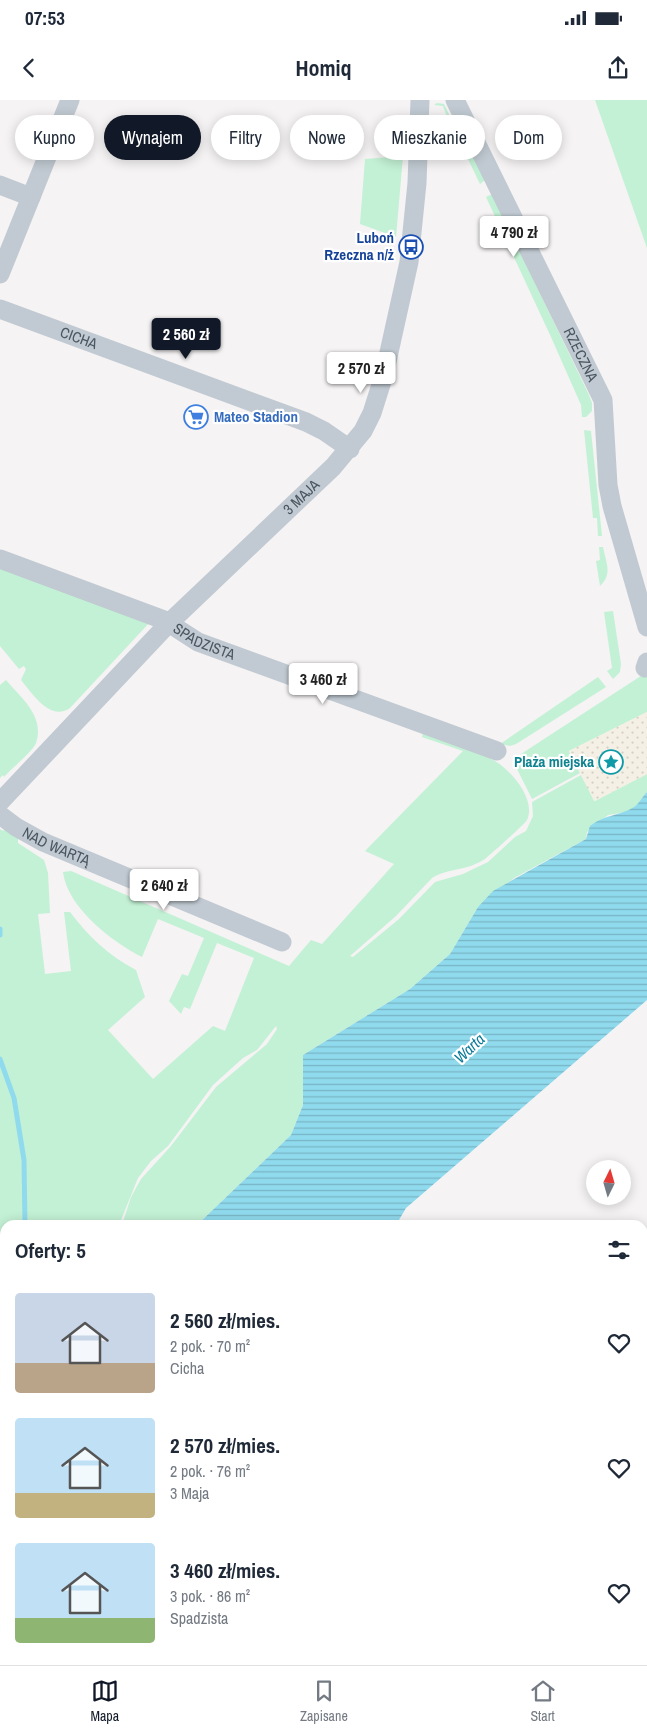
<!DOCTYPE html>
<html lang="pl">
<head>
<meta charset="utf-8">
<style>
  :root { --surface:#fff; --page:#f2f2f3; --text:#1f2937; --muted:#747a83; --line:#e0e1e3; --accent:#111827 }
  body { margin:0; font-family:"Archivo Narrow",sans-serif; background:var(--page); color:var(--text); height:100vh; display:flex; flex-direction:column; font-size:19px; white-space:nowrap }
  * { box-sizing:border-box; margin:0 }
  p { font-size:16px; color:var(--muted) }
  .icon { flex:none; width:28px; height:28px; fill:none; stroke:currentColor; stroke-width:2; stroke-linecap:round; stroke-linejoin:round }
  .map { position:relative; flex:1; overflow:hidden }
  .panel { position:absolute; left:0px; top:1120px; width:648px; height:445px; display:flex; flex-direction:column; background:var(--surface); border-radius:15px 15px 0 0; box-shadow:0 2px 12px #0003 }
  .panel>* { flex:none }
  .top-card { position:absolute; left:15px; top:15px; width:618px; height:45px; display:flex; gap:10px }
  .needle { width:32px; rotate:5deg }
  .controls { position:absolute; left:586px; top:1060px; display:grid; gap:10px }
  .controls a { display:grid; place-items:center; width:45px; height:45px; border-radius:50%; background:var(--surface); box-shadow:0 2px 12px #0003; font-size:25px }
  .price { position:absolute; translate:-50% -42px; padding:0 11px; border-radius:5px; background:#fff; color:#222; font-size:16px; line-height:32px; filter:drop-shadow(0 1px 2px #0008) }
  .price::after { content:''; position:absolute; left:50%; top:30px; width:15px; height:11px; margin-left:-8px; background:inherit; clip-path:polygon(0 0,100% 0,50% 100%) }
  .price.current { background:var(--accent); color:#fff }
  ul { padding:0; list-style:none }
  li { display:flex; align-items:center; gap:15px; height:125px; padding:0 15px }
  li span { display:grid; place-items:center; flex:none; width:140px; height:100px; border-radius:5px; color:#555 }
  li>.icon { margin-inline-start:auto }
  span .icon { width:60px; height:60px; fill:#fffc; stroke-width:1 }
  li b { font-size:21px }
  h2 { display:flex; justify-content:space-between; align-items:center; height:60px; padding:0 15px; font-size:21px }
  .tag { padding:0 18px; border-radius:22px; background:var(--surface); box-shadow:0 2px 12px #0003; font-size:18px; line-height:45px }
  .tag.current { background:var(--accent); color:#fff }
  .status { display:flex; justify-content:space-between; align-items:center; height:35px; padding:0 25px; background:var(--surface); direction:ltr }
  .status svg { height:14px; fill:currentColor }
  header { display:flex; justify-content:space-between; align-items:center; height:65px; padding:0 15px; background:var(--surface); font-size:22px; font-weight:700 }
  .tab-bar { display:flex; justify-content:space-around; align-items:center; height:70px; border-top:1px solid var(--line); background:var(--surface); font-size:14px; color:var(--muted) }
  .tab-bar a { display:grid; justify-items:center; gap:2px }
  .tab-bar .current { color:var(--accent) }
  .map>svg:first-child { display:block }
</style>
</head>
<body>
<div class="status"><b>07:53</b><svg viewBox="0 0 49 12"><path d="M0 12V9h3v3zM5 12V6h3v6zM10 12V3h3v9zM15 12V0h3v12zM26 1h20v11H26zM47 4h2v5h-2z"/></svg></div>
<header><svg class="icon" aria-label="back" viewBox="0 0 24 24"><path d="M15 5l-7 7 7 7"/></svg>Homiq<svg class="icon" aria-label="share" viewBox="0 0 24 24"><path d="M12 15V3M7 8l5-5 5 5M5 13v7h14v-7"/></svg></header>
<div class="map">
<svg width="647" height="1565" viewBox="0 0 647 1565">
  <defs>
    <pattern id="sand-dots" width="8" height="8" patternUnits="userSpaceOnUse" patternTransform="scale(1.25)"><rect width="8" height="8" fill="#f5f0e5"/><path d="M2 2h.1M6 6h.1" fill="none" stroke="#d4d0c7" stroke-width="1.8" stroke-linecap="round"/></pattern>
    <pattern id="water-rules" width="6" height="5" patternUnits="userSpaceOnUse" patternTransform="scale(1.25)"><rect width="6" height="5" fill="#90daee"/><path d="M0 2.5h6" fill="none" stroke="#78b4c4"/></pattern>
  </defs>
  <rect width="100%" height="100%" fill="#f5f3f3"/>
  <g fill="#c3f1d5">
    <path d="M595 0H647V148Z"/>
    <path d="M437 3 444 4 455 27 459 26 485 80 480 84 456 34 452 30 443 6 434 5Z"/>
    <path d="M403 56 396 137 360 124 365 59Z"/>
    <path d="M492 94 589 295 592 303V311L586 317H582L581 305 551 237 486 97Z"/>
    <path d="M584 330 591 331 602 436H598L597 418H593Z"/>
    <path d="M599 447H603C606 463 613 474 600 486L596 461 600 460Z"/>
    <path d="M0 465 150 522 70 608C50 622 32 593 21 580L26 569 24 566 19 569 0 546Z"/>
    <path d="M613 511 621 564 620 572 613 579 607 571 612 568 604 512Z"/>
    <path d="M647 572V612L569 651 580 673 532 699 516 667 521 654Z"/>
    <path d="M598 577 606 587 516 644 510 646 500 644Z"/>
    <path d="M6 580C21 598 45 616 36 643 33 651 11 669 4 677L3 675 0 678V585Z"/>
    <path d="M423 633C446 642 470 648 491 659 509 667 537 699 527 720 526 723 490 755 485 759 467 771 448 768 432 778L396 816 350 856 353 857 399 819 435 782 463 774 488 762 515 737 526 731 533 716 532 702 581 675 595 701 647 674V692L637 706 626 712 608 715 587 732 586 739 514 778 478 807 450 854 410 889 303 955V1005L291 1035 197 1125H122L131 1097 141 1079 171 1046 216 987 267 944 277 929 276 926 257 950 243 958 213 985 168 1046 151 1061 138 1078 119 1125H5V1163L0 1162V729L3 731 5 728 18 736V743L44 760 48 773 50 813 38 814 45 874 71 871 64 812H70C89 837 108 855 136 870L145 897 108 930 153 979 213 926 225 931 254 858 217 843 190 909 184 907 181 914 169 901 182 874 188 876 204 838 158 819 142 857C112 842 67 807 63 772L71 771 289 866 311 840 322 844 394 764 365 751 463 651 422 637Z"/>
    <path d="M0 1166 5 1167V1256H0Z"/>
    <path d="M0 1331 5 1332V1448L0 1456Z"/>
  </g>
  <path fill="url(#sand-dots)" d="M647 612V674L594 701 569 651Z"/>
  <g fill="url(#water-rules)">
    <path d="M647 692V900L406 1108 396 1125H197L291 1035 303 1005V955L410 889 450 854 478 807 493 791 586 739 590 726C606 714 620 716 634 707 639 704 642 697 647 692Z"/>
    <path d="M3 1255 5 1256V1332L0 1331V1256Z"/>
    <path d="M5 1448V1560H123L120 1565H0V1456Z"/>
  </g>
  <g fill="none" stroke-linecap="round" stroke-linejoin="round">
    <g stroke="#90daee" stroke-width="5">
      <path d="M0 829V835"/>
      <path d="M0 959 14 998 24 1060 25 1125"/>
    </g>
    <g stroke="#c1cad2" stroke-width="19">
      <path id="s1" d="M455 0 603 300 608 385 612 406 647 527"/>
      <path d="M0 85 31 97"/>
      <path d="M0 174 70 0"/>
      <path id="s2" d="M0 209 306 322 324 331 350 349"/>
      <path id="s3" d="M0 459 164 520 198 542 497 651"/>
      <path d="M645 568 647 562"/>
      <path id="s4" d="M0 702 169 523 333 367 363 331 372 313 384 275 409 162 417 83 420 0"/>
      <path id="s5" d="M0 715 16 727 43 742 282 842"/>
    </g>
  </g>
  <defs>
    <g id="bus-ring" transform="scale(1.25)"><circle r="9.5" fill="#fff" stroke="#1a4fb4" stroke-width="1.5"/><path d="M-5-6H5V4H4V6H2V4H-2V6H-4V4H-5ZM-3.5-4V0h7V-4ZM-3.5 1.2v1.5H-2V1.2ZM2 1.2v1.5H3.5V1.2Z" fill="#1a4fb4"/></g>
    <g id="supermarket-ring" transform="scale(1.25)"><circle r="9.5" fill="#fff" stroke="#3f7fe0" stroke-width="1.5"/><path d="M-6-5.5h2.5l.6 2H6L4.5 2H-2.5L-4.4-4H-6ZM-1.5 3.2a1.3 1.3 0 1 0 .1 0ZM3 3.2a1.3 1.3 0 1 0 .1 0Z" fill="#3f7fe0"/></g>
    <g id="sight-ring" transform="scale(1.25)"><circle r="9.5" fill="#fff" stroke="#0f9aa8" stroke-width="1.5"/><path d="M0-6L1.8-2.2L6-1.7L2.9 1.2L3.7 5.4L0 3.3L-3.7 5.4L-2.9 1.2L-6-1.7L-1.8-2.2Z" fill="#0f9aa8"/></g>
  </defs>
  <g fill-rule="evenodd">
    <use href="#bus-ring" x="411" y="147"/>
    <use href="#supermarket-ring" x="196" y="317"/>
    <use href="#sight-ring" x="611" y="662"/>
  </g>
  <g text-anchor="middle" stroke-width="4.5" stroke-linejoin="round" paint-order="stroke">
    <g font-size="15" font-weight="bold" fill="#164399" stroke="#fff" text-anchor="end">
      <text x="394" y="143">Luboń<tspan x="394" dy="17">Rzeczna n/ż</tspan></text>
    </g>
    <g font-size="15" fill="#4a5661" stroke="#fff">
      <text dy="5" stroke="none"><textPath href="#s2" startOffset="84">CICHA</textPath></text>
      <text dy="5" stroke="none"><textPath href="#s1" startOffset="284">RZECZNA</textPath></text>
      <text dy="5" stroke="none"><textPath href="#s4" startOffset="429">3 MAJA</textPath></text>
      <text dy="5" stroke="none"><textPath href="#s3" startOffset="221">SPADZISTA</textPath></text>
      <text dy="5" stroke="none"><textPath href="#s5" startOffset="65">NAD WARTĄ</textPath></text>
    </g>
    <g font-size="15" font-weight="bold" fill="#366cbe" stroke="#fff" text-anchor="start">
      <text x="214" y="322">Mateo Stadion</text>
    </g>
    <g font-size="15" font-weight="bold" fill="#0d838f" stroke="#fff" text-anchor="end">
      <text x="594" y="667">Plaża miejska</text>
    </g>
    <g font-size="16" font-style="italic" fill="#0c7c9b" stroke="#fff">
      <text transform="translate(469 948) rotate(-43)" y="6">Warta</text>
    </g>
  </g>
</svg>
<div class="controls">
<a><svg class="needle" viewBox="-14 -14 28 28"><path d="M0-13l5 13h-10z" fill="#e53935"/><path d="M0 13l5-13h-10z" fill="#747a83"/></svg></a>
</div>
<b class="price" style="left:514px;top:158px">4 790 zł</b>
<b class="price current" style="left:186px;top:260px">2 560 zł</b>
<b class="price" style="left:361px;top:294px">2 570 zł</b>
<b class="price" style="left:323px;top:605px">3 460 zł</b>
<b class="price" style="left:164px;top:811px">2 640 zł</b>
<div class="top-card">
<a class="tag">Kupno</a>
<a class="tag current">Wynajem</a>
<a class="tag">Filtry</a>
<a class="tag">Nowe</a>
<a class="tag">Mieszkanie</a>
<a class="tag">Dom</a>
</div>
<section class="panel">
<h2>Oferty: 5<svg class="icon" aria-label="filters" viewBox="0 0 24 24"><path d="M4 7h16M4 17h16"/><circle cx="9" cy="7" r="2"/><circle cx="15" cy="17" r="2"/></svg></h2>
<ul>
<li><span style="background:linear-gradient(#c9d6e8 70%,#b9a48a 0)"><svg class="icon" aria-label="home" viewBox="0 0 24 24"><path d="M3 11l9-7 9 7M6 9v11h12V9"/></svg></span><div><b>2 560 zł/mies.</b><p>2 pok. · 70 m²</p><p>Cicha</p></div><svg class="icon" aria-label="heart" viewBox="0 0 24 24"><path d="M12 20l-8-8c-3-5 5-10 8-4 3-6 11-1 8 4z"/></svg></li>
<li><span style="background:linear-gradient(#bfe0f5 75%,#c2b280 0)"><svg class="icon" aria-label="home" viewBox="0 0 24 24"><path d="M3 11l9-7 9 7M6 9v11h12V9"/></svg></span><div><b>2 570 zł/mies.</b><p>2 pok. · 76 m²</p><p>3 Maja</p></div><svg class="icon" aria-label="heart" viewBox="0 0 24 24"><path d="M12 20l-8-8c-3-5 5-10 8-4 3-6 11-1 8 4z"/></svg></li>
<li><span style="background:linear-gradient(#bfe0f5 75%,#8fb573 0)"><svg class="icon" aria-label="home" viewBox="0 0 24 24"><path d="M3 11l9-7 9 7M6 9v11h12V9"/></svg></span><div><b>3 460 zł/mies.</b><p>3 pok. · 86 m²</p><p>Spadzista</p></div><svg class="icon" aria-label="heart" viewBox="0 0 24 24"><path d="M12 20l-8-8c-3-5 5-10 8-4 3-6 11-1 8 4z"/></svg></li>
</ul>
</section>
</div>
<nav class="tab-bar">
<a class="current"><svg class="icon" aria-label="map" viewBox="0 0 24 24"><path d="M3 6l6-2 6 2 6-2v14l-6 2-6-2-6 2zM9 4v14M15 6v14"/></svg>Mapa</a>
<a><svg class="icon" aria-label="saved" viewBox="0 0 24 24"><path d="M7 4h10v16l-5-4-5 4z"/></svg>Zapisane</a>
<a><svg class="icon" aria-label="home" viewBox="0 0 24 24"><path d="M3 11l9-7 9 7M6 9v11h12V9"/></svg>Start</a>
</nav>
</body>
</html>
